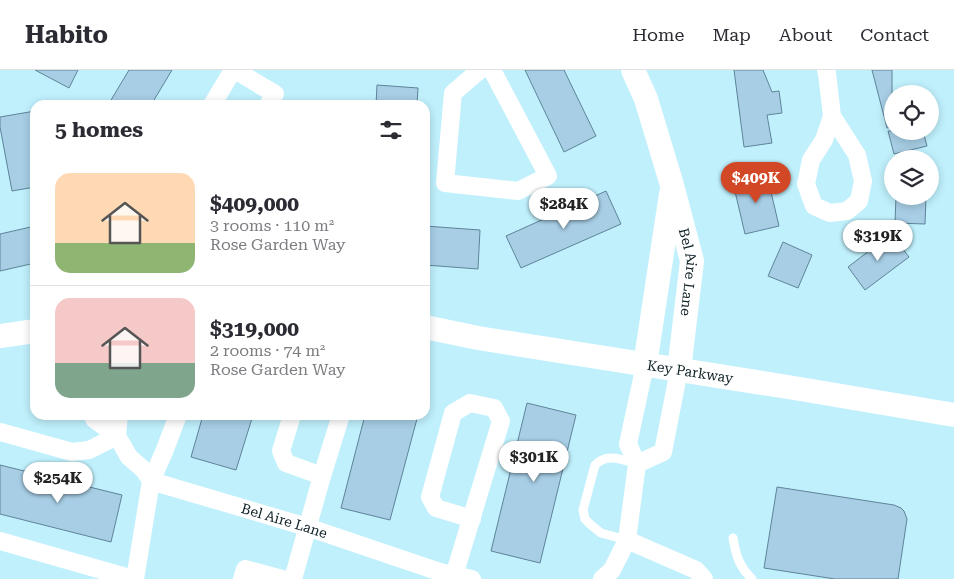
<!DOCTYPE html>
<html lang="en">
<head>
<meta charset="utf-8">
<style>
  :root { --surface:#fff; --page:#f2f2f3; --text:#2b2b33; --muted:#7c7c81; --line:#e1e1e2; --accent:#d24827 }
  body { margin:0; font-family:"Roboto Serif",serif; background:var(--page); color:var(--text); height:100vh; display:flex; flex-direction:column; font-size:19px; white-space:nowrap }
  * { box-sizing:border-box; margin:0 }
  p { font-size:16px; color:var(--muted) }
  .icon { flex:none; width:28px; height:28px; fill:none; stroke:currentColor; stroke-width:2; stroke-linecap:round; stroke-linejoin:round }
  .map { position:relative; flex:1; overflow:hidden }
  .sheet { position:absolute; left:30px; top:30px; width:400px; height:320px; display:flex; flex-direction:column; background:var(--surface); border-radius:15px; box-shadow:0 2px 8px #0003 }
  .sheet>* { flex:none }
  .fabs { position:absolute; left:884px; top:15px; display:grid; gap:10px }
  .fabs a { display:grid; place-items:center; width:55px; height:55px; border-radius:50%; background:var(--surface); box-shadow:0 2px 8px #0003; font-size:25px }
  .price { position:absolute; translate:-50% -42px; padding:0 11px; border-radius:18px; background:#fff; color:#222; font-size:16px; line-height:32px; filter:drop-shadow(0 1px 2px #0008) }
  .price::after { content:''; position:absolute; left:50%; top:30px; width:15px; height:11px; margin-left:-8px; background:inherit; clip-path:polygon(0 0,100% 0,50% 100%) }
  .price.current { background:var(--accent); color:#fff }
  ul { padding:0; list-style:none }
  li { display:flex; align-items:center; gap:15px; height:125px; padding:0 25px }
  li+li { border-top:1px solid var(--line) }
  li span { display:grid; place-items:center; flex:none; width:140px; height:100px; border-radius:15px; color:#555 }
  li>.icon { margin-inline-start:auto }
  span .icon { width:60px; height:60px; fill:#fffc; stroke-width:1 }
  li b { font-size:21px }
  h2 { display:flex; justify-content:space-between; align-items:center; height:60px; padding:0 25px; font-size:21px }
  header { display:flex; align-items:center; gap:30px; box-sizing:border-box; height:70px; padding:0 25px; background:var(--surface); border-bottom:1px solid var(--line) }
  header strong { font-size:24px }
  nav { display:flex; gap:28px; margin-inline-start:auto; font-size:18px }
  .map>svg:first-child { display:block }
</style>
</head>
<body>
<header>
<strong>Habito</strong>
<nav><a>Home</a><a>Map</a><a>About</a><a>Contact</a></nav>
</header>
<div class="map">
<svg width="954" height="509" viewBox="0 0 954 509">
  <rect width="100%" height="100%" fill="#bff0fc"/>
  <g fill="#a7cee5" stroke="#5e8499">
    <path d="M35 0H78L69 18Z"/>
    <path d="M129 0H172L151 35H108Z"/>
    <path d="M525 0H564L596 66 564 82Z"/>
    <path d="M734 0H763L772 22 779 21 782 43 767 45 772 73 744 77Z"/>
    <path d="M872 0H892V57L887 58Z"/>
    <path d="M377 15 418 18 417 35H376Z"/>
    <path d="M35 41V117L12 121 0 57V47Z"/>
    <path d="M888 61H923L927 76 894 84Z"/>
    <path d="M767 105 779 156 745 164 733 113Z"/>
    <path d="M606 121 621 154 521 198 506 166Z"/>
    <path d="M896 126H926L925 154 895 153Z"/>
    <path d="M35 156V193L0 201V164Z"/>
    <path d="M425 156 480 160 478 199 425 195Z"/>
    <path d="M891 164 909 187 865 220 848 197Z"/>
    <path d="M783 172 812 185 798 218 768 206Z"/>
    <path d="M527 333 576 345 540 493 491 481Z"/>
    <path d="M203 345H253L236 400 191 387Z"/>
    <path d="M365 345H418L390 450 341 438Z"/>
    <path d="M0 395 122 425 111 472 0 444Z"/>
    <path d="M777 417 894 435 901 438 904 441 907 449 898 509H835L764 498Z"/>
  </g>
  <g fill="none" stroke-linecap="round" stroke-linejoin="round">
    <g stroke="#fff" stroke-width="9">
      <path d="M733 468C736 486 739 496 752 509"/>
      <path d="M627 470 601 463 591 455 585 449 583 440 595 395C607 382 623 390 637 394"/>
    </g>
    <g stroke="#fff" stroke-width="18">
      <path d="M235 0 275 24 268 35"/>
      <path d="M480 0 453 23 445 113 518 121 548 106 492 0"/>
      <path d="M826 0 827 3 832 46 857 85 863 111 859 131 847 141 830 143 814 136 806 114 811 90 824 70 832 46"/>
      <path d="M212 35 233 0"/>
      <path id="s1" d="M93 345 94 349 117 366 129 387 144 400 151 411 307 457 440 502 472 509"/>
      <path d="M292 345 281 381 286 393 322 406"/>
      <path d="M0 362 72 382 89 380 117 366"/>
      <path d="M117 366 119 345"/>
      <path d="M637 394 663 382 679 300"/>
      <path d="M627 470 696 500 704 509"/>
      <path d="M0 471 133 509"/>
      <path d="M135 509 151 411 164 382 178 345"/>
      <path d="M242 509 245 499 282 509"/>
      <path d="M293 509 322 406 341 345"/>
      <path d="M453 509 501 351 494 338 470 333 453 343 430 427 436 438 472 449"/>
      <path d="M602 509 612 500 627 470 637 394 628 374 645 295"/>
    </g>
    <g stroke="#fff" stroke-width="24">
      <path id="s2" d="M633 0 646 29 672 115 692 191 679 300"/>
      <path id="s3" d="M425 257 478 268 794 318 954 345"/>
      <path d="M0 266 35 261"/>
      <path d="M645 295 671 124"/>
    </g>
  </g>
  <g text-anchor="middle" stroke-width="4" stroke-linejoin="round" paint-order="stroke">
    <g font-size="14" fill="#0d2025" stroke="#e4f8fd">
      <text dy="5" stroke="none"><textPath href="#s2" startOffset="211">Bel Aire Lane</textPath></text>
      <text dy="5" stroke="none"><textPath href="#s3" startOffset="269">Key Parkway</textPath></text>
      <text dy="5" stroke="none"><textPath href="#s1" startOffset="229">Bel Aire Lane</textPath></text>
    </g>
  </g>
</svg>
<div class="fabs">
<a><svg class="icon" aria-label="locate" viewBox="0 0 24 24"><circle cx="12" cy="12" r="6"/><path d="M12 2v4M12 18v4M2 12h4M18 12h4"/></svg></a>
<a><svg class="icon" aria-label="layers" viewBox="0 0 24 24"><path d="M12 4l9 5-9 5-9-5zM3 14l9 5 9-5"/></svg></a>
</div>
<b class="price current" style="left:756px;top:134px">$409K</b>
<b class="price" style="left:564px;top:160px">$284K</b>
<b class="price" style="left:878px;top:192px">$319K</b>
<b class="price" style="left:534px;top:413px">$301K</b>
<b class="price" style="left:58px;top:434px">$254K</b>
<section class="sheet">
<h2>5 homes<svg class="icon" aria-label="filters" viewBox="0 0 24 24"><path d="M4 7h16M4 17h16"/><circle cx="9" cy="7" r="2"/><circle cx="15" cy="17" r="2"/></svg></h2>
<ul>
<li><span style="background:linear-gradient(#ffd9b3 70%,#8fb573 0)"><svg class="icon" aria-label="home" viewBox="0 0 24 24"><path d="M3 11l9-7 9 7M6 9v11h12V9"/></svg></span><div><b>$409,000</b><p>3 rooms · 110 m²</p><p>Rose Garden Way</p></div></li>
<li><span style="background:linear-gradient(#f6c9c9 65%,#7fa58c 0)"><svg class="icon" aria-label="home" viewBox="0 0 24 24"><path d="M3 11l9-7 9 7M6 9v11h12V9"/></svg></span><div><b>$319,000</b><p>2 rooms · 74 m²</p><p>Rose Garden Way</p></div></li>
</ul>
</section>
</div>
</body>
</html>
